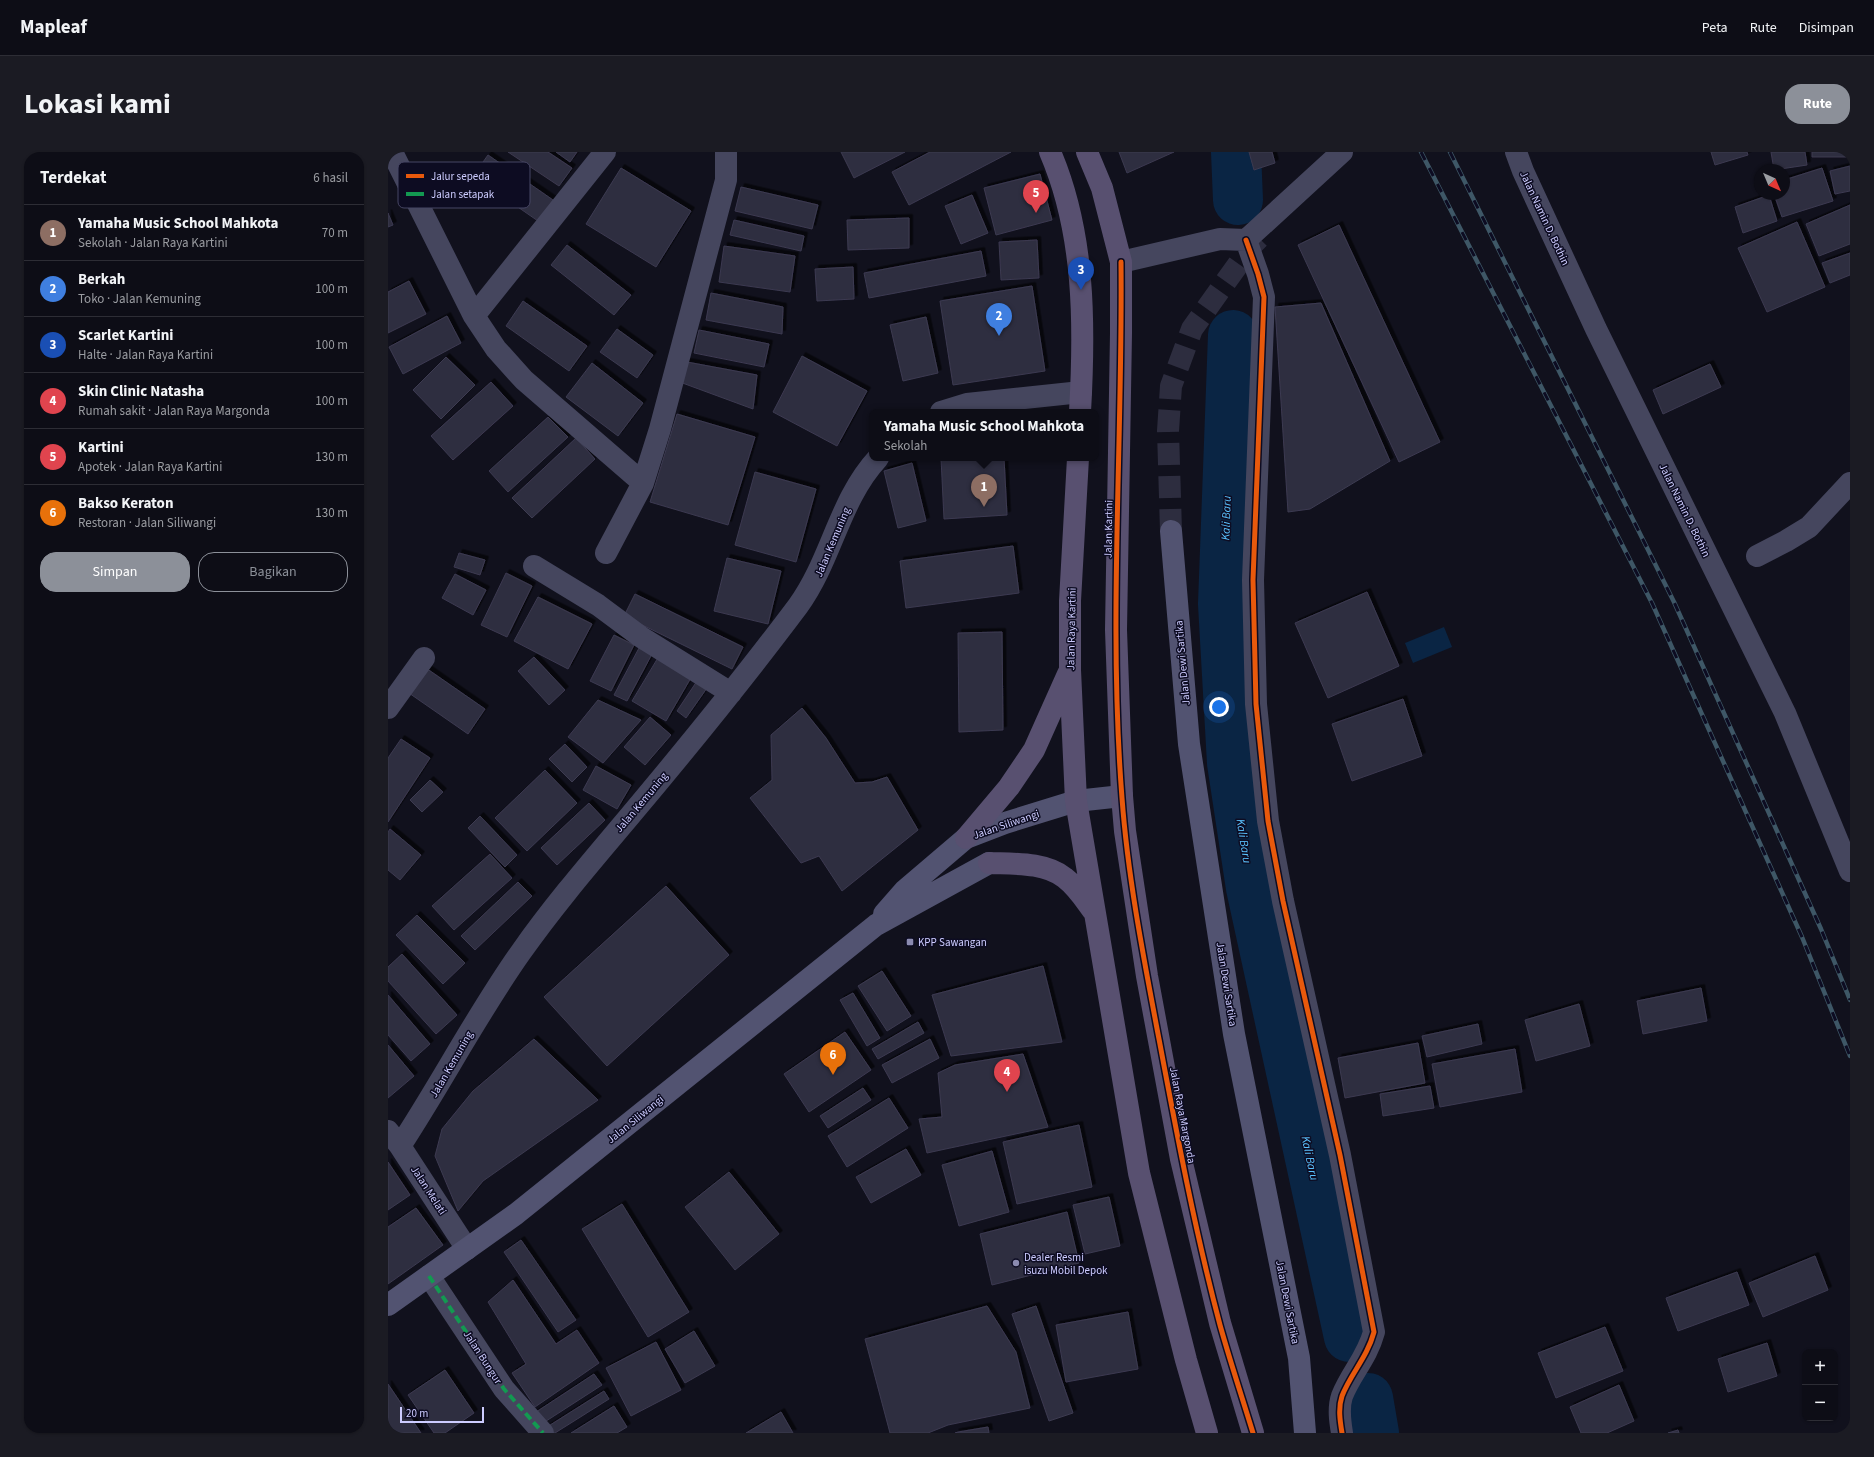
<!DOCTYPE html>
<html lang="id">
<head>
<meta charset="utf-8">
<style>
  :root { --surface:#0d0d16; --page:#1b1b23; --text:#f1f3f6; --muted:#9a9ca1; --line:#2d2d35; --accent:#8c9099 }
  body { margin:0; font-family:"Source Sans 3",sans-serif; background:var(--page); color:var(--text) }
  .controls { position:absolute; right:12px; bottom:12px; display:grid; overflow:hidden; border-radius:8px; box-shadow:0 1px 3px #0004 }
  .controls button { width:36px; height:36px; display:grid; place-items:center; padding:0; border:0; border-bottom:1px solid var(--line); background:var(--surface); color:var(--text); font:20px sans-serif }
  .compass { position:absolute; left:1366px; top:12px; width:36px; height:36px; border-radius:50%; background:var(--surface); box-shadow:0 1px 3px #0004; rotate:136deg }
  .scale { position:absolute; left:12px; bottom:10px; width:84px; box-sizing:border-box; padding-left:4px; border:2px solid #cdccff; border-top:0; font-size:11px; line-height:14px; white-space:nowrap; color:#cdccff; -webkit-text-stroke:3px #0d0c22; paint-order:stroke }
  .you { position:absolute; left:831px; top:555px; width:14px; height:14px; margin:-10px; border:3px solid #fff; border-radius:50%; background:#1a73e8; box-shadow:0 0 0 6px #1a73e833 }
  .badge { display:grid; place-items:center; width:26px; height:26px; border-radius:50%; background:var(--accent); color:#fff; font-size:13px; font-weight:700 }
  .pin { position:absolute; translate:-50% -33px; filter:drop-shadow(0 1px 2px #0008) }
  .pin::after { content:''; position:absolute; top:21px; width:14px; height:12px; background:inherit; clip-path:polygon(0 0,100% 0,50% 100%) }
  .popup { position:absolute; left:481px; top:257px; width:230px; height:52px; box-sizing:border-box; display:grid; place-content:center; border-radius:8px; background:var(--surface); filter:drop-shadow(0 1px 3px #0005); font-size:13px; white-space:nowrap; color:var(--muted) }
  .popup b { font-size:15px; color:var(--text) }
  .popup::after { content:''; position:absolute; left:50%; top:100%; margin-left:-8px; border:8px solid transparent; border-top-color:var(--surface) }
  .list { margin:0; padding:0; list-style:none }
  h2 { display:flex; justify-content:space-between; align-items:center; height:52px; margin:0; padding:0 16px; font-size:17px }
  h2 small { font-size:13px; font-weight:400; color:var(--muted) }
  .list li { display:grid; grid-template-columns:26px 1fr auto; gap:12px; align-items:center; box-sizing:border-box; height:56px; padding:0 16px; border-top:1px solid var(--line) }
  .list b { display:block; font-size:15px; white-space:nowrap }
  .list p { margin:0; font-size:13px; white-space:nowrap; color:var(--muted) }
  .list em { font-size:13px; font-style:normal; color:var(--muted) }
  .actions { display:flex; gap:8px; padding:12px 16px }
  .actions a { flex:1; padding:9px 0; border:1px solid var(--accent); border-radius:16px; text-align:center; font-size:14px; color:var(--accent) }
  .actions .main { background:var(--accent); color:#fff }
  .map { position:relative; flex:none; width:1462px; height:1281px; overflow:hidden; border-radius:16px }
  header { display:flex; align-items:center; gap:24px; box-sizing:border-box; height:56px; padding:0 20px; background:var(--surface); border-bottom:1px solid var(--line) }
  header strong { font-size:19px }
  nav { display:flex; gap:22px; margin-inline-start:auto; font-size:14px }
  .intro { display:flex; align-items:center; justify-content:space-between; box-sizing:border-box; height:96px; padding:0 24px }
  h1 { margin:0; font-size:28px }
  .button { padding:10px 18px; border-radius:16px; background:var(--accent); color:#fff; font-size:14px; font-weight:700 }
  main { display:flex; gap:24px; padding:0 24px }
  aside { flex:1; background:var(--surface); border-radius:16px; box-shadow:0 1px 3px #0004 }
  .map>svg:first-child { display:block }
  .water { fill:#0a2544 }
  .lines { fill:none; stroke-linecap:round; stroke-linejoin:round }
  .river { stroke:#0a2544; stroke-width:50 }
  .building { fill:#2f2e3f; stroke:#3c3a51; filter:url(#shadow) }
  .secondary-tunnel { stroke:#2d2d3f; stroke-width:22; stroke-dasharray:22 11; stroke-linecap:butt }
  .minor { stroke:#45465e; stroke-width:22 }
  .tertiary { stroke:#45465e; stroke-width:22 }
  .secondary { stroke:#525371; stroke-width:22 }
  .primary { stroke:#585070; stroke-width:22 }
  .rail-casing { stroke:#3e5766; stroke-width:4.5 }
  .rail { stroke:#0d0c22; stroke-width:3; stroke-dasharray:9; stroke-linecap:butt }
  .quiet { stroke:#139951; stroke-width:4; stroke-dasharray:8 4; stroke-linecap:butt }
  .cycleway-casing { stroke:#0d0c22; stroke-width:8 }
  .cycleway { stroke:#e8590c; stroke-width:5 }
  .poi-dot { fill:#8b8bb0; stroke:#0d0c22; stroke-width:1.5 }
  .labels { text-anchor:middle; stroke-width:3; stroke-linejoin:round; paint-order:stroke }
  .street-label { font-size:11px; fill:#cdccff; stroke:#0d0c22 }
  .poi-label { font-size:11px; fill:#cdccff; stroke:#0d0c22; text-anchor:start }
  .water-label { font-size:12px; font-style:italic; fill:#5ac2ff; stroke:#0d0c22 }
  .key { fill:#0d0c22; stroke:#474664; stroke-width:1 }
  .key-label { font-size:11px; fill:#cdccff }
</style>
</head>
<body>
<header>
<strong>Mapleaf</strong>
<nav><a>Peta</a><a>Rute</a><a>Disimpan</a></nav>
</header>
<div class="intro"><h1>Lokasi kami</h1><a class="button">Rute</a></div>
<main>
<aside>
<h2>Terdekat<small>6 hasil</small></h2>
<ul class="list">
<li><span class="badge" style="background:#8d6e63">1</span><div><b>Yamaha Music School Mahkota</b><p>Sekolah · Jalan Raya Kartini</p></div><em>70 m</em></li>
<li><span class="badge" style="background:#3f7fe0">2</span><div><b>Berkah</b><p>Toko · Jalan Kemuning</p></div><em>100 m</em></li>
<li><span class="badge" style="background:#1a4fb4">3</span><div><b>Scarlet Kartini</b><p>Halte · Jalan Raya Kartini</p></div><em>100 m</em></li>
<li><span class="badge" style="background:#e0444e">4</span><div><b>Skin Clinic Natasha</b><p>Rumah sakit · Jalan Raya Margonda</p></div><em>100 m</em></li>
<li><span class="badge" style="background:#e0444e">5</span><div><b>Kartini</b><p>Apotek · Jalan Raya Kartini</p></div><em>130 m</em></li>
<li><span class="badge" style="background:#e8710a">6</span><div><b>Bakso Keraton</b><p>Restoran · Jalan Siliwangi</p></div><em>130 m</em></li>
</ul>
<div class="actions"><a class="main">Simpan</a><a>Bagikan</a></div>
</aside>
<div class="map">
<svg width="1462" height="1281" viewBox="0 0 1462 1281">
  <defs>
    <filter id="shadow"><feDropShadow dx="3.5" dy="-3.5" stdDeviation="0" flood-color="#0009"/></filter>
  </defs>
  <rect width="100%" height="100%" fill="#11111d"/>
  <path class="water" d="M 1056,475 L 1064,495 L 1025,511 L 1017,491 Z"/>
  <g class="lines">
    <path class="river" d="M 848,0 L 850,48
      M 845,183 L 835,452 L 844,611 L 863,736 L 961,1185
      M 980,1246 L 986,1281"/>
  </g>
  <path class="building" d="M 120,0 L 160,0 L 184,16 L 171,34 Z
    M 168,0 L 189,0 L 182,10 Z
    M 453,0 L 517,0 L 466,26 Z
    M 542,0 L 623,0 L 521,53 L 504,20 Z
    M 731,0 L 786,0 L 739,21 Z
    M 861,0 L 884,0 L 887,11 L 866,18 Z
    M 1323,0 L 1359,0 L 1360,3 L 1327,13 Z
    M 1383,0 L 1417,0 L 1419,13 L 1386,18 Z
    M 1424,0 L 1462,0 L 1462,5 L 1424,5 Z
    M 100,3 L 165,48 L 150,69 L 85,24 Z
    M 1462,14 L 1462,39 L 1447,42 L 1442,19 Z
    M 233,16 L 303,59 L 268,115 L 198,72 Z
    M 1434,16 L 1445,49 L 1394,65 L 1386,42 L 1396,42 L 1396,28 Z
    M 652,22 L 664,68 L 608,83 L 596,36 Z
    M 353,35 L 430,53 L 424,77 L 347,59 Z
    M 584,43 L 600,81 L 573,92 L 557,54 Z
    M 1381,43 L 1389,69 L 1355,81 L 1347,55 Z
    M 1462,53 L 1462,92 L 1431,104 L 1418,72 Z
    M 0,61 L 5,73 L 0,75 Z
    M 521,66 L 521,96 L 460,98 L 459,68 Z
    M 346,68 L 416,84 L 413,99 L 342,83 Z
    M 1409,70 L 1437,135 L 1379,160 L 1350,96 Z
    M 951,73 L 1052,290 L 1011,310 L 910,93 Z
    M 649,88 L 651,126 L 613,128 L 611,90 Z
    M 179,93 L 243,143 L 226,163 L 163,113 Z
    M 336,94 L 407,104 L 402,140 L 331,130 Z
    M 593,99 L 598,124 L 481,146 L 476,121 Z
    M 1462,101 L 1462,123 L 1442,131 L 1434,111 Z
    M 465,115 L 466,147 L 429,149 L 427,117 Z
    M 21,129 L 38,162 L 0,181 L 0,140 Z
    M 644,134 L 657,219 L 565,233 L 552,149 Z
    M 323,141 L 395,155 L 394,182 L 318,168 Z
    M 135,149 L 199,194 L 181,219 L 118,174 Z
    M 933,151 L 1002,309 L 922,357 L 900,360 L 887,155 Z
    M 59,164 L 73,191 L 15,222 L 1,195 Z
    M 538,165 L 550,221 L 515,229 L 502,173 Z
    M 229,177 L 265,203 L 249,226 L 212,200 Z
    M 311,178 L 381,192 L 376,215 L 306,201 Z
    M 414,204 L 479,239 L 449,294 L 385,260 Z
    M 58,205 L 87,233 L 53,267 L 25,238 Z
    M 299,210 L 369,223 L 365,257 L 289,229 Z
    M 204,211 L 255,251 L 230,284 L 178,245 Z
    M 1322,212 L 1333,235 L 1275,262 L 1265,238 Z
    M 103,230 L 125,254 L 65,308 L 43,284 Z
    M 289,262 L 367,285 L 340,373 L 262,350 Z
    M 160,265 L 180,285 L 120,340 L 101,319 Z
    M 188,286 L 207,307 L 144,366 L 124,346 Z
    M 553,306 L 616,306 L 619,363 L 556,367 Z
    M 524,311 L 538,369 L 510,376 L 496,319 Z
    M 367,320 L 428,337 L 408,410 L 347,393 Z
    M 625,394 L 631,441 L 518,456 L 512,409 Z
    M 71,401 L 97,408 L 92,423 L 66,415 Z
    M 339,406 L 393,419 L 380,472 L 326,459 Z
    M 118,421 L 144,434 L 119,485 L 93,473 Z
    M 67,422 L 98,438 L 85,463 L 54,446 Z
    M 979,440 L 1011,514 L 940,546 L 907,471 Z
    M 247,442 L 355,495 L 344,517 L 236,464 Z
    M 150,445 L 204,472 L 180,517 L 126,489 Z
    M 614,480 L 615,578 L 571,580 L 570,481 Z
    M 226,483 L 246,493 L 223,539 L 202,529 Z
    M 251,496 L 264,502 L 239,549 L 226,543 Z
    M 271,504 L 304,524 L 278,569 L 244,549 Z
    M 146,505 L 177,538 L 161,553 L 130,519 Z
    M 35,514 L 97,557 L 80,582 L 18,539 Z
    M 309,529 L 319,536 L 298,566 L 289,559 Z
    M 1015,547 L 1034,604 L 964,629 L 944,572 Z
    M 210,548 L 253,568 L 215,611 L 180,585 Z
    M 414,556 L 438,586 L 467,631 L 484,630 L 499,625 L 530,678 L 454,739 L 431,704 L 413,711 L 362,646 L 384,628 L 383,583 Z
    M 262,565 L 283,583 L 257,613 L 236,595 Z
    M 13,587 L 42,606 L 0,670 L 0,606 Z
    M 177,592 L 199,615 L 184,630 L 161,607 Z
    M 208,614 L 243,633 L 229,657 L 195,638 Z
    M 157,618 L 189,651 L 139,699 L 107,666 Z
    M 42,628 L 55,640 L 34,660 L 22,648 Z
    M 201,651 L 217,668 L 169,713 L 153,696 Z
    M 92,664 L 129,703 L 117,715 L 80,676 Z
    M 2,677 L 33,703 L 12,728 L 0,718 L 0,680 Z
    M 102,702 L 124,726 L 66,778 L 44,754 Z
    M 130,730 L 144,744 L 87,798 L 73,784 Z
    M 278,734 L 341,803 L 219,914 L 156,845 Z
    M 29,763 L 77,811 L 55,832 L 8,783 Z
    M 14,802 L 69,863 L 48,882 L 0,829 L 0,815 Z
    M 655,814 L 674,890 L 563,904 L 544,843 Z
    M 494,819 L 523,864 L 499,879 L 470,834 Z
    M 1313,836 L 1319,869 L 1255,882 L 1249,849 Z
    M 465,841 L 492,886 L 479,894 L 452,848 Z
    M 0,843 L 42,892 L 23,909 L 0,883 Z
    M 1191,852 L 1202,894 L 1148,909 L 1137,868 Z
    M 530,870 L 536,881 L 490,907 L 484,897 Z
    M 1090,872 L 1094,892 L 1039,905 L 1034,884 Z
    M 457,880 L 483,918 L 421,960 L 396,922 Z
    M 146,887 L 210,948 L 95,1029 L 70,1059 L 47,1004 L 54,977 L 85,939 Z
    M 542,887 L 551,906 L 504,931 L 494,913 Z
    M 1030,891 L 1037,931 L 957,946 L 950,906 Z
    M 0,893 L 26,924 L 0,946 Z
    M 1127,897 L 1134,940 L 1052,955 L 1044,912 Z
    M 635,902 L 660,975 L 539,1001 L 531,967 L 554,965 L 550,921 L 567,913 Z
    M 1042,934 L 1046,956 L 995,964 L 992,942 Z
    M 475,936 L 483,948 L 440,976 L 432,964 Z
    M 501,946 L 520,976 L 459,1015 L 440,984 Z
    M 691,973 L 704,1035 L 629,1052 L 615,990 Z
    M 518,997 L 533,1023 L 483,1051 L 468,1025 Z
    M 604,999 L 621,1060 L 571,1074 L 554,1013 Z
    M 0,1010 L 22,1043 L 0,1058 Z
    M 341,1020 L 391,1082 L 347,1118 L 297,1055 Z
    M 721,1045 L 732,1094 L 697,1102 L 685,1053 Z
    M 234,1052 L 301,1160 L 260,1185 L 194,1077 Z
    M 28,1056 L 55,1093 L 0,1132 L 0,1075 Z
    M 679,1060 L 691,1111 L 604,1133 L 592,1082 Z
    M 133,1088 L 188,1168 L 170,1180 L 116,1100 Z
    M 1427,1104 L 1440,1138 L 1375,1165 L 1361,1131 Z
    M 1349,1120 L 1361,1153 L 1290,1179 L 1278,1146 Z
    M 125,1128 L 168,1192 L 189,1178 L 211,1211 L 147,1255 L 124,1221 L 138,1212 L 100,1150 Z
    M 599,1154 L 628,1200 L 642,1256 L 560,1273 L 540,1281 L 502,1281 L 477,1187 Z
    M 648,1154 L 685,1261 L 661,1269 L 624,1162 Z
    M 740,1160 L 750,1217 L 678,1230 L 668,1173 Z
    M 1217,1175 L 1235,1219 L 1168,1246 L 1150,1201 Z
    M 306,1179 L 327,1214 L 297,1231 L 277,1197 Z
    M 268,1190 L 293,1238 L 243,1264 L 218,1216 Z
    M 1379,1191 L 1389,1224 L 1340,1240 L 1330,1207 Z
    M 57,1218 L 86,1261 L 57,1281 L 46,1281 L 20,1243 Z
    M 206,1222 L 214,1233 L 152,1273 L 145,1262 Z
    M 0,1232 L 33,1281 L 0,1281 Z
    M 1231,1233 L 1246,1269 L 1219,1281 L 1193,1281 L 1182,1255 Z
    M 216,1239 L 221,1247 L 167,1281 L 163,1281 L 159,1275 Z
    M 226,1254 L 239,1275 L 229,1281 L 183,1281 Z
    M 393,1260 L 405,1281 L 358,1281 Z
    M 600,1275 L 601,1281 L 567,1281 L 570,1280 Z
    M 1290,1278 L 1291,1281 L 1280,1281 Z"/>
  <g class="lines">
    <path class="secondary-tunnel" d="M 783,379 L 780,279 L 783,234 L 804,177 L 864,93 L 872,85"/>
    <path class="minor" d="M 4,0 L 86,164 L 108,197 L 136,228 L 255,331
      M 858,88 L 870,122 L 876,145 L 865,428 L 868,552 L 880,669 L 895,749 L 952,1003 L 986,1180 C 979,1206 963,1221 954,1244 C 950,1256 952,1269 954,1281
      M 733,110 L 832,87 L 858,88 L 954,0
      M 86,164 L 217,0
      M 553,260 L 579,252 L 693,240
      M 218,401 L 255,331 L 272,277 L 338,28 L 338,0
      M 1369,404 L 1398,389 L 1421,375 L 1462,331
      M 146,414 L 210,453 L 253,485 L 343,541
      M 0,556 L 36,506
      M 0,979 L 12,994 L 79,1097
      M 12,994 C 54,930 89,862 133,800 C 166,753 204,709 241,665 C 299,596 356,526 410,454 C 444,407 451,348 490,306
      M 41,1124 L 116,1237 L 155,1281"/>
    <path class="tertiary" d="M 1128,0 L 1135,19 L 1208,177 L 1397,561 L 1462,719"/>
    <path class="secondary" d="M 783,379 L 801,592 L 846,882 L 911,1206 L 917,1281
      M 496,762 L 517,738 L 578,686 L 617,671 L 688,649 L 734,644
      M 0,1153 L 128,1062 L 488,773 L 601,711"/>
    <path class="primary" d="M 662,0 C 697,81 697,173 692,260
      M 699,0 L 714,36 L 733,110 L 733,181 L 728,478 L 734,644 L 737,679 L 759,824 L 793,1007 L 832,1171 L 865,1281
      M 690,306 L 682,449 L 682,518 L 688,649 L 751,1021 L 798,1208 L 819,1281
      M 578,686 L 621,635 L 646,598 L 680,522
      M 601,711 C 626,712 657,710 677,726 C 689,735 697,748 706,760"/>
    <g class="rail-casing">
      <path id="rail" d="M 1033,0 L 1264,451 L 1414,785 L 1462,904
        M 1062,0 L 1286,450 L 1433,777 L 1462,848"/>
    </g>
    <use href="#rail" class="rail"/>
    <path class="quiet" d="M 41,1124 L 116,1237 L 155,1281"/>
    <g class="cycleway-casing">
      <path id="cycleway" d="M 858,88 L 870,122 L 876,145 L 865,428 L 868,552 L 880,669 L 895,749 L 952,1003 L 986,1180 C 979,1206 963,1221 954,1244 C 950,1256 952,1269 954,1281
        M 733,110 C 735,289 720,468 734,646 C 740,727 756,808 771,887 C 789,983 807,1079 832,1173 C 842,1209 854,1245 865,1281"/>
    </g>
    <use href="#cycleway" class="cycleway"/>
  </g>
  <g class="poi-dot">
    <rect x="518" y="786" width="8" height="8" rx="2"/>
    <circle cx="628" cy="1111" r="4"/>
  </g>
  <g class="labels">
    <g class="street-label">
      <text transform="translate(1157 66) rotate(65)" y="4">Jalan Namin D. Bothin</text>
      <text transform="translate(1297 358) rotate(64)" y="4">Jalan Namin D. Bothin</text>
      <text transform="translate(720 377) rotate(-89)" y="4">Jalan Kartini</text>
      <text transform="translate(444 390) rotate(-67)" y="4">Jalan Kemuning</text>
      <text transform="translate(683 477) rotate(-89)" y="4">Jalan Raya Kartini</text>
      <text transform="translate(794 511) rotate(-95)" y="4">Jalan Dewi Sartika</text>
      <text transform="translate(253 650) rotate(-50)" y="4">Jalan Kemuning</text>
      <text transform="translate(618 672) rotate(-19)" y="4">Jalan Siliwangi</text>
      <text transform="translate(839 832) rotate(81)" y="4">Jalan Dewi Sartika</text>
      <text transform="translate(63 912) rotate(-60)" y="4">Jalan Kemuning</text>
      <text transform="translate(795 963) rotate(79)" y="4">Jalan Raya Margonda</text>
      <text transform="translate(247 967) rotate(-39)" y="4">Jalan Siliwangi</text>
      <text transform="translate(41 1038) rotate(57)" y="4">Jalan Melati</text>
      <text transform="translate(900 1150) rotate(79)" y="4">Jalan Dewi Sartika</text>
      <text transform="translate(95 1205) rotate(57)" y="4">Jalan Bungur</text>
    </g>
    <g class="poi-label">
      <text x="530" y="794">KPP Sawangan</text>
      <text x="636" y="1109">Dealer Resmi<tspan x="636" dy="13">isuzu Mobil Depok</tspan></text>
    </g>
    <g class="water-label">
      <text transform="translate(838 366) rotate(-88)" y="4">Kali Baru</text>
      <text transform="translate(856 689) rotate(81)" y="4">Kali Baru</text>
      <text transform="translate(922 1006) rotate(78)" y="4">Kali Baru</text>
    </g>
  </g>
  <rect x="10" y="10" width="132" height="46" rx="6" class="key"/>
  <rect x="18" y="22" width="18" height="4" fill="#e8590c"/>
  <rect x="18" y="40" width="18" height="4" fill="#139951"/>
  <g class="key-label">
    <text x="43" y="28">Jalur sepeda</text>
    <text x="43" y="46">Jalan setapak</text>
  </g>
</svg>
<div class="controls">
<button>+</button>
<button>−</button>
</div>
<svg class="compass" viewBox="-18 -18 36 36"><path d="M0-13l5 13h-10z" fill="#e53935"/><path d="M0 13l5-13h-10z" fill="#9a9ca1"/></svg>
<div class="scale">20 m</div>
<div class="you"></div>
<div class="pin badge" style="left:596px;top:355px;background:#8d6e63">1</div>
<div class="popup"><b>Yamaha Music School Mahkota</b>Sekolah</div>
<div class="pin badge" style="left:611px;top:184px;background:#3f7fe0">2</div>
<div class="pin badge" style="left:693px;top:138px;background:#1a4fb4">3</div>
<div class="pin badge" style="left:619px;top:940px;background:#e0444e">4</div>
<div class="pin badge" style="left:648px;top:61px;background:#e0444e">5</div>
<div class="pin badge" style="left:445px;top:923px;background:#e8710a">6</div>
</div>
</main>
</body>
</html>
